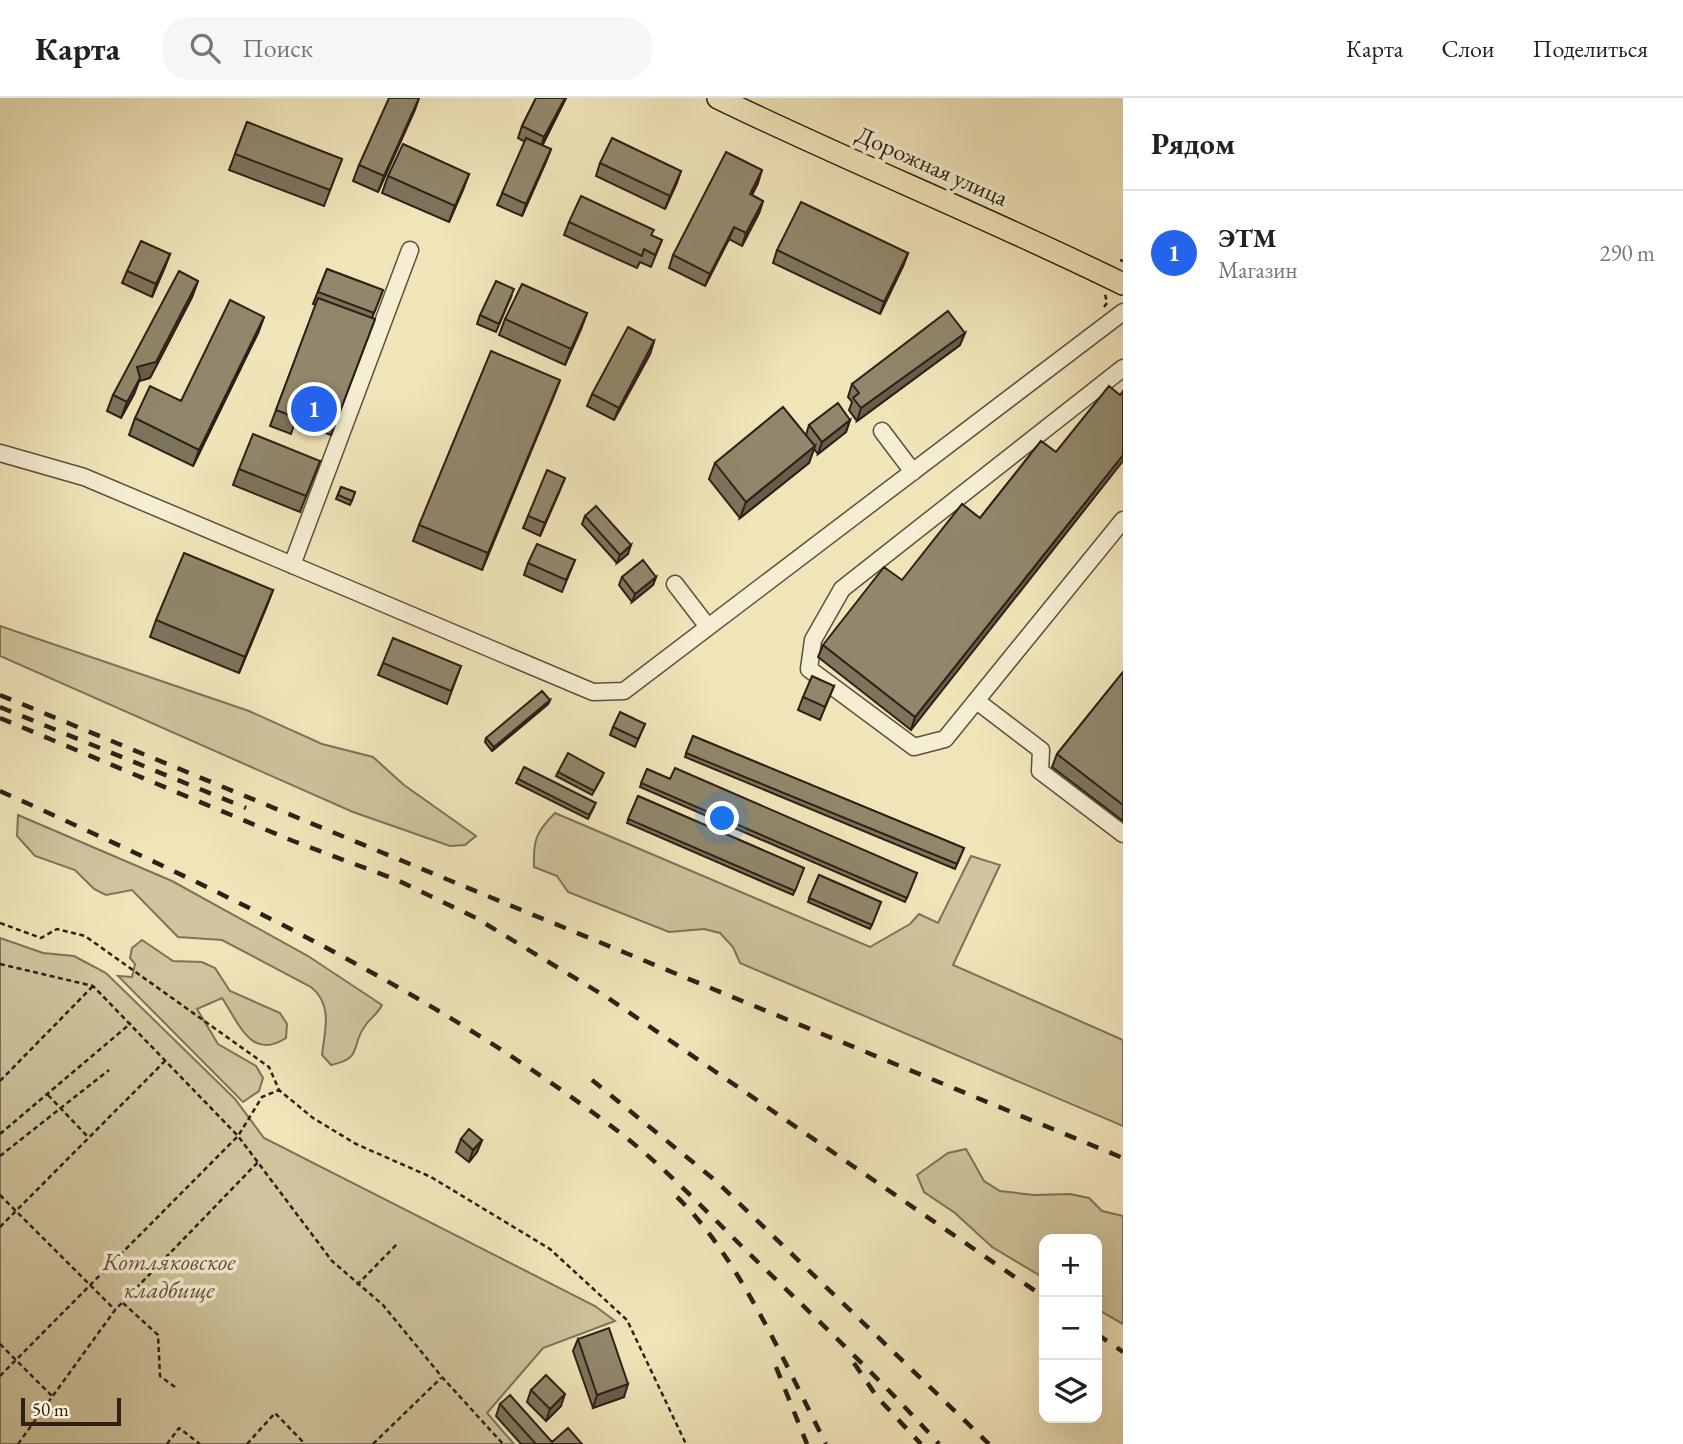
<!DOCTYPE html>
<html lang="ru">
<head>
<meta charset="utf-8">
<style>
  :root { --surface:#fff; --page:#f6f6f6; --text:#222; --muted:#767676; --line:#e0e0e0; --accent:#2563eb }
  body { margin:0; font-family:"EB Garamond",serif; background:var(--page); color:var(--text) }
  .controls { position:absolute; right:21px; bottom:21px; display:grid; overflow:hidden; border-radius:14px; box-shadow:0 7px 28px #0002 }
  .controls button { width:63px; height:63px; display:grid; place-items:center; padding:0; border:0; border-bottom:2px solid var(--line); background:var(--surface); color:var(--text); font:35px sans-serif }
  .scale { position:absolute; left:21px; bottom:18px; width:100px; box-sizing:border-box; padding-left:7px; border:4px solid #2b2117; border-top:0; font-size:19px; line-height:24px; white-space:nowrap; color:#2b2117; -webkit-text-stroke:5px #f5eed2; paint-order:stroke }
  .you { position:absolute; left:723px; top:721px; width:24px; height:24px; margin:-18px; border:5px solid #fff; border-radius:50%; background:#1a73e8; box-shadow:0 0 0 10px #1a73e833 }
  .badge { display:grid; place-items:center; width:46px; height:46px; border-radius:50%; background:var(--accent); color:#fff; font-size:23px; font-weight:700 }
  .pin { position:absolute; translate:-50% -50%; border:4px solid #fff; box-shadow:0 2px 7px #0006 }
  .list { margin:0; padding:0; list-style:none }
  h2 { display:flex; justify-content:space-between; align-items:center; height:91px; margin:0; padding:0 28px; font-size:30px }
  h2 small { font-size:23px; font-weight:400; color:var(--muted) }
  .list li { display:grid; grid-template-columns:46px 1fr auto; gap:21px; align-items:center; box-sizing:border-box; height:126px; padding:0 28px; border-top:2px solid var(--line) }
  .list b { display:block; font-size:26px; white-space:nowrap }
  .list p { margin:0; font-size:23px; white-space:nowrap; color:var(--muted) }
  .list em { font-size:23px; font-style:normal; color:var(--muted) }
  .icon { flex:none; width:38px; height:38px; fill:none; stroke:currentColor; stroke-width:2; stroke-linecap:round; stroke-linejoin:round }
  .map { position:relative; flex:none; width:1123px; height:1346px; overflow:hidden }
  header { display:flex; align-items:center; gap:42px; box-sizing:border-box; height:98px; padding:0 35px; background:var(--surface); border-bottom:2px solid var(--line) }
  header strong { font-size:33px }
  nav { display:flex; gap:38px; margin-inline-start:auto; font-size:24px }
  .search { width:490px; height:63px; background:var(--page); display:flex; align-items:center; gap:18px; box-sizing:border-box; padding:0 24px; border-radius:28px; color:var(--muted); font-size:26px }
  main { display:flex }
  aside { flex:1; background:var(--surface) }
  .map>svg:first-child { display:block }
  .green { fill:#cfc49d; stroke:#7d725a; stroke-width:2 }
  .lines { fill:none; stroke-linecap:round; stroke-linejoin:round }
  .minor-casing { stroke:#5c5240; stroke-width:19 }
  .major-casing { stroke:#2b2117; stroke-width:24 }
  .path { stroke:#2b2117; stroke-width:2.5; stroke-dasharray:5 3.5; stroke-linecap:butt }
  .minor { stroke:#f5eed2; stroke-width:16 }
  .major { stroke:#f0e5b9; stroke-width:21 }
  .rail { stroke:#2b2117; stroke-width:4.5; stroke-dasharray:12 12; stroke-linecap:butt }
  .wall { fill:#7d745c; stroke:#2b2117; stroke-width:2 }
  .shaded-wall { fill:#665e4b; stroke:#2b2117; stroke-width:2 }
  .building { fill:#91876b; stroke:#2b2117; stroke-width:2 }
  .labels { text-anchor:middle; stroke-width:7; stroke-linejoin:round; paint-order:stroke }
  .street-label { font-size:24px; fill:#2b2117; stroke:#f5eed2 }
  .park-label { font-size:24px; font-style:italic; fill:#5c523f; stroke:#f5eed2 }
</style>
</head>
<body>
<header>
<strong>Карта</strong>
<div class="search"><svg class="icon" aria-label="search" viewBox="0 0 24 24"><circle cx="10" cy="10" r="6"/><path d="M15 15l6 6"/></svg>Поиск</div>
<nav><a>Карта</a><a>Слои</a><a>Поделиться</a></nav>
</header>
<main>
<div class="map">
<svg width="1123" height="1346" viewBox="0 0 1123 1346">
  <rect width="100%" height="100%" fill="#f0e5b9"/>
  <filter id="stains"><feTurbulence type="fractalNoise" baseFrequency=".00286" numOctaves="4"/><feColorMatrix values="0 0 0 0 .2 0 0 0 0 .09 0 0 0 0 .02 0 0 0 .5 -.17"/></filter>
  <radialGradient id="worn" r=".72"><stop offset=".6" stop-color="#630" stop-opacity="0"/><stop offset="1" stop-color="#630" stop-opacity=".3"/></radialGradient>
  <path class="green" d="M 0,528 L 249,613 L 322,646 L 373,659 L 404,687 L 476,738 L 465,747 L 450,748 L 353,714 L 0,558 Z
    M 555,715 L 870,849 L 910,826 L 919,816 L 938,825 L 971,758 L 1000,767 L 953,867 L 1123,942 L 1123,1028 L 740,865 L 733,849 L 720,835 L 704,831 L 669,834 L 568,794 L 557,778 L 534,769 C 533,742 536,734 555,715 Z
    M 18,717 L 172,783 L 308,858 L 382,907 C 377,917 370,920 365,928 C 350,948 364,960 331,967 L 322,957 C 325,931 333,907 311,889 L 222,842 L 178,839 L 132,792 L 106,797 L 94,791 L 75,772 L 35,758 L 17,738 Z
    M 0,840 L 43,855 L 74,858 L 106,875 L 235,1001 L 264,1040 L 595,1208 L 615,1223 L 543,1250 L 487,1315 L 514,1346 L 0,1346 Z
    M 142,842 L 173,863 L 202,864 L 215,870 L 230,893 L 280,915 L 287,926 L 286,940 C 251,963 239,925 222,900 L 197,911 L 218,946 L 256,968 L 263,980 L 259,993 L 243,1004 L 118,878 L 132,879 L 135,866 L 130,860 L 132,850 Z
    M 966,1051 L 984,1083 L 1000,1093 L 1034,1097 L 1070,1096 L 1089,1100 L 1102,1113 L 1123,1118 L 1123,1226 L 1097,1211 L 1097,1141 L 1044,1141 L 1044,1180 L 992,1149 L 955,1115 L 924,1094 L 917,1077 L 948,1055 Z"/>
  <g class="lines">
    <g class="minor-casing">
      <path id="minor" d="M 1123,270 L 842,491 L 813,542 L 809,571 L 914,649 L 945,641 L 1123,422
        M 882,333 L 913,374
        M 0,355 L 84,379 L 593,594 L 624,593 L 1123,214
        M 292,467 L 410,152
        M 675,486 L 708,529
        M 978,604 L 1041,652 L 1040,673 L 1123,736"/>
    </g>
    <g class="major-casing">
      <path id="major" d="M 718,0 C 852,65 989,120 1123,186"/>
    </g>
    <path class="path" d="M 1120,162 L 1123,163
      M 1104,209 L 1107,205 L 1105,196
      M 0,825 L 41,840 L 57,831 L 85,838 L 269,969 L 279,992 L 313,1020 L 356,1046 L 431,1079 L 550,1151 L 627,1222 L 686,1346
      M 0,866 L 93,888 L 238,1038 L 332,1163 L 383,1207 L 442,1279 L 503,1346
      M 0,983 L 93,888
      M 48,997 L 89,1040
      M 0,1036 L 131,925
      M 0,1058 L 109,972
      M 0,1097 L 115,1212
      M 0,1129 L 166,962
      M 357,1187 L 398,1145
      M 123,1205 L 158,1237 L 160,1278 L 175,1289
      M 0,1246 L 52,1298
      M 0,1278 L 238,1038 L 262,999 L 279,992
      M 18,1346 L 115,1212 L 259,1063
      M 167,1346 L 179,1330 L 200,1346
      M 247,1346 L 275,1315 L 305,1346
      M 373,1346 L 441,1280"/>
    <use href="#minor" class="minor"/>
    <use href="#major" class="major"/>
    <path class="rail" d="M 0,597 L 1123,1060
      M 0,609 L 246,710
      M 0,620 L 293,743 L 397,782 L 476,820 L 608,900 L 1044,1199
      M 0,693 C 215,790 431,891 619,1034 C 671,1074 716,1124 763,1169 C 823,1227 883,1284 939,1346
      M 592,982 L 716,1083 L 989,1346
      M 677,1099 C 738,1157 787,1270 826,1346
      M 1097,1236 L 1123,1254
      M 854,1265 L 877,1299 L 921,1346
      M 776,1269 L 807,1346"/>
  </g>
  <path class="wall" d="M 419,0 L 378,94 L 353,83 L 359,67 Z
    M 536,0 L 566,0 L 542,48 L 551,51 L 522,118 L 497,107 L 525,44 L 518,40 L 522,28 Z
    M 247,24 L 342,61 L 324,108 L 229,72 Z
    M 600,65 L 681,73 L 665,111 L 596,78 Z
    M 469,76 L 449,124 L 382,95 L 388,78 Z
    M 758,85 L 752,97 L 763,103 L 759,115 L 742,148 L 729,141 L 705,188 L 669,170 L 673,157 Z
    M 569,124 L 652,138 L 662,142 L 651,169 L 640,164 L 637,170 L 564,137 Z
    M 777,152 L 908,155 L 903,168 L 880,216 L 773,165 Z
    M 170,156 L 152,199 L 122,185 L 127,173 Z
    M 327,171 L 383,192 L 372,220 L 375,221 L 331,337 L 295,324 L 291,336 L 270,328 L 316,207 L 313,206 Z
    M 198,183 L 192,199 L 150,280 L 139,283 L 134,296 L 121,320 L 107,313 L 113,297 Z
    M 511,199 L 496,234 L 477,226 L 480,217 Z
    M 587,215 L 581,231 L 565,267 L 499,237 L 505,221 Z
    M 264,219 L 258,235 L 193,368 L 129,337 L 135,320 L 181,303 Z
    M 654,243 L 650,256 L 614,322 L 587,308 L 592,296 Z
    M 960,247 L 857,323 L 849,312 L 852,304 L 848,299 L 852,286 Z
    M 560,282 L 482,472 L 413,443 L 419,427 Z
    M 850,322 L 846,334 L 818,356 L 814,351 L 809,365 L 740,420 L 709,381 L 715,365 L 806,337 L 809,327 Z
    M 1041,343 L 911,632 L 818,559 L 823,547 L 980,420 Z
    M 320,363 L 300,414 L 233,387 L 239,371 Z
    M 341,389 L 355,394 L 350,407 L 336,401 Z
    M 560,392 L 540,438 L 523,430 L 528,418 Z
    M 585,418 L 628,456 L 617,465 L 582,426 Z
    M 575,462 L 562,494 L 524,477 L 528,465 Z
    M 622,479 L 656,479 L 653,487 L 632,504 L 619,487 Z
    M 273,492 L 239,575 L 150,539 L 156,522 Z
    M 383,565 L 461,568 L 447,606 L 378,577 Z
    M 1123,574 L 1123,723 L 1052,669 L 1057,656 Z
    M 834,588 L 820,622 L 798,612 L 803,599 Z
    M 550,602 L 548,606 L 492,653 L 485,644 L 486,640 Z
    M 645,626 L 635,649 L 610,637 L 613,629 Z
    M 693,638 L 964,750 L 955,771 L 685,659 Z
    M 647,671 L 670,681 L 917,775 L 905,804 L 640,689 Z
    M 558,674 L 602,679 L 592,697 L 556,678 Z
    M 518,681 L 594,709 L 588,721 L 516,685 Z
    M 638,698 L 804,770 L 793,797 L 627,725 Z
    M 819,777 L 881,804 L 870,831 L 808,804 Z
    M 461,1041 L 482,1042 L 477,1054 L 469,1064 L 456,1054 Z
    M 578,1241 L 624,1299 L 593,1310 L 573,1253 Z
    M 531,1292 L 561,1308 L 546,1323 L 527,1304 Z
    M 500,1306 L 552,1344 L 582,1346 L 521,1346 L 496,1318 Z"/>
  <path class="shaded-wall" d="M 419,0 L 415,12 L 378,94 L 384,78 Z
    M 565,0 L 566,0 L 540,52 L 544,39 Z
    M 551,51 L 546,64 L 522,118 L 526,106 Z
    M 762,72 L 758,85 L 746,108 L 750,96 Z
    M 681,73 L 677,85 L 665,111 L 670,98 Z
    M 469,76 L 463,92 L 449,124 L 455,108 Z
    M 763,103 L 759,115 L 742,148 L 746,135 Z
    M 734,129 L 729,141 L 705,188 L 710,176 Z
    M 908,155 L 903,168 L 880,216 L 884,204 Z
    M 170,156 L 165,169 L 152,199 L 156,186 Z
    M 198,183 L 192,199 L 150,280 L 139,283 L 134,296 L 121,320 L 127,304 L 137,269 Z
    M 587,215 L 581,231 L 565,267 L 571,251 Z
    M 264,219 L 258,235 L 193,368 L 199,352 Z
    M 965,235 L 960,247 L 857,323 L 861,310 Z
    M 654,243 L 650,256 L 614,322 L 619,310 Z
    M 560,282 L 554,298 L 482,472 L 488,455 Z
    M 850,322 L 846,334 L 818,356 L 822,344 Z
    M 815,348 L 809,365 L 740,420 L 746,404 Z
    M 1123,357 L 1123,363 L 911,632 L 915,619 Z
    M 565,380 L 560,392 L 540,438 L 545,425 Z
    M 631,447 L 628,456 L 617,465 L 620,457 Z
    M 656,479 L 653,487 L 632,504 L 635,496 Z
    M 273,492 L 267,508 L 239,575 L 245,559 Z
    M 550,602 L 548,606 L 492,653 L 494,649 Z
    M 482,1042 L 477,1054 L 469,1064 L 473,1052 Z
    M 628,1286 L 624,1299 L 593,1310 L 597,1297 Z
    M 565,1296 L 561,1308 L 546,1323 L 550,1311 Z"/>
  <path class="building" d="M 389,0 L 419,0 L 384,78 L 359,67 Z
    M 536,0 L 565,0 L 544,39 L 522,28 Z
    M 247,24 L 342,61 L 330,92 L 235,56 Z
    M 526,40 L 551,51 L 526,106 L 502,95 Z
    M 612,40 L 681,73 L 670,98 L 600,65 Z
    M 403,46 L 469,76 L 455,108 L 388,78 Z
    M 726,54 L 762,72 L 750,96 L 763,103 L 746,135 L 734,129 L 710,176 L 673,157 Z
    M 581,98 L 654,132 L 651,137 L 662,142 L 655,157 L 644,151 L 642,158 L 569,124 Z
    M 801,104 L 908,155 L 884,204 L 777,152 Z
    M 141,143 L 170,156 L 156,186 L 127,173 Z
    M 327,171 L 383,192 L 374,215 L 318,194 Z
    M 179,173 L 198,183 L 156,264 L 137,269 L 140,280 L 127,304 L 113,297 Z
    M 496,183 L 514,191 L 499,226 L 480,217 Z
    M 522,186 L 587,215 L 571,251 L 505,221 Z
    M 318,200 L 375,221 L 337,321 L 301,308 L 297,320 L 276,312 Z
    M 230,202 L 264,219 L 199,352 L 135,320 L 150,288 L 181,303 Z
    M 948,213 L 965,235 L 861,310 L 853,300 L 859,295 L 852,286 Z
    M 628,229 L 654,243 L 619,310 L 592,296 Z
    M 491,253 L 560,282 L 488,455 L 419,427 Z
    M 1109,288 L 1120,297 L 1123,293 L 1123,357 L 915,619 L 823,547 L 884,469 L 902,482 L 962,406 L 980,420 L 1041,343 L 1056,354 Z
    M 838,305 L 850,322 L 822,344 L 809,327 Z
    M 783,309 L 815,348 L 746,404 L 715,365 Z
    M 253,336 L 320,363 L 306,398 L 239,371 Z
    M 547,372 L 565,380 L 545,425 L 528,418 Z
    M 341,389 L 355,394 L 352,403 L 338,397 Z
    M 596,408 L 631,447 L 620,457 L 585,418 Z
    M 537,446 L 575,462 L 566,482 L 528,465 Z
    M 184,455 L 273,492 L 245,559 L 156,522 Z
    M 643,462 L 656,479 L 635,496 L 622,479 Z
    M 393,540 L 461,568 L 451,593 L 383,565 Z
    M 1123,574 L 1123,707 L 1057,656 Z
    M 812,578 L 834,588 L 825,609 L 803,599 Z
    M 542,593 L 550,602 L 494,649 L 486,640 Z
    M 620,614 L 645,626 L 638,641 L 613,629 Z
    M 693,638 L 964,750 L 957,766 L 686,655 Z
    M 568,655 L 604,675 L 594,693 L 558,674 Z
    M 524,669 L 596,705 L 589,717 L 518,681 Z
    M 675,670 L 917,775 L 907,800 L 641,685 L 647,671 L 670,681 Z
    M 638,698 L 804,770 L 795,793 L 628,721 Z
    M 819,777 L 881,804 L 872,827 L 809,800 Z
    M 469,1031 L 482,1042 L 473,1052 L 461,1041 Z
    M 609,1230 L 628,1286 L 597,1297 L 578,1241 Z
    M 546,1277 L 565,1296 L 550,1311 L 531,1292 Z
    M 510,1297 L 552,1344 L 568,1330 L 582,1346 L 536,1346 L 500,1306 Z"/>
  <g class="labels">
    <g class="street-label">
      <text transform="translate(932 68) rotate(24)" y="8">Дорожная улица</text>
    </g>
    <g class="park-label">
      <text x="169" y="1172">Котляковское<tspan x="169" dy="28">кладбище</tspan></text>
    </g>
  </g>
  <rect width="100%" height="100%" filter="url(#stains)"/>
  <rect width="100%" height="100%" fill="url(#worn)"/>
</svg>
<div class="controls">
<button>+</button>
<button>−</button>
<button><svg class="icon" aria-label="layers" viewBox="0 0 24 24"><path d="M12 4l9 5-9 5-9-5zM3 14l9 5 9-5"/></svg></button>
</div>
<div class="scale">50 m</div>
<div class="you"></div>
<div class="pin badge" style="left:314px;top:311px">1</div>
</div>
<aside>
<h2>Рядом<small></small></h2>
<ul class="list">
<li><span class="badge">1</span><div><b>ЭТМ</b><p>Магазин</p></div><em>290 m</em></li>
</ul>
</aside>
</main>
</body>
</html>
